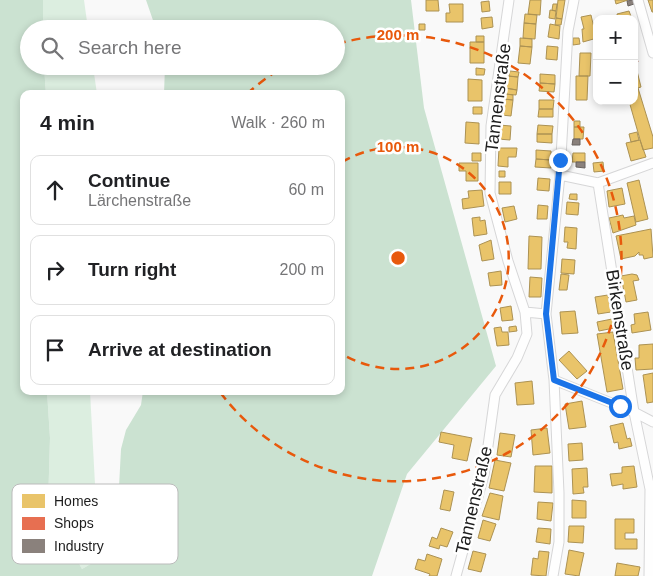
<!DOCTYPE html>
<html lang="en">
<head>
<meta charset="utf-8">
<style>
  :root { --surface:#fff; --page:#f6f6f6; --text:#202124; --muted:#757577; --line:#e0e0e0 }
  body { margin:0; font-family:Arial,sans-serif; background:var(--page); color:var(--text) }
  .controls { position:absolute; right:15px; top:15px; display:grid; overflow:hidden; border-radius:10px; box-shadow:0 2px 8px #0003 }
  .controls button { width:45px; height:45px; display:grid; place-items:center; padding:0; border:0; border-bottom:1px solid var(--line); background:var(--surface); color:var(--text); font:25px sans-serif }
  .stop { position:absolute; width:15px; height:15px; margin:-11px; border:4px solid #1a73e8; border-radius:50%; background:#fff }
  .stop.end { background:#1a73e8; border-color:#fff; box-shadow:0 1px 5px #0008 }
  .list { margin:0; padding:0; list-style:none }
  h2 { display:flex; justify-content:space-between; align-items:center; height:65px; margin:0; padding:0 20px; font-size:21px }
  h2 small { font-size:16px; font-weight:400; color:var(--muted) }
  .list li { display:grid; grid-template-columns:32px 1fr auto; gap:15px; align-items:center; box-sizing:border-box; height:70px; margin:0 10px 10px; padding:0 10px; border:1px solid var(--line); border-radius:10px }
  .list b { display:block; font-size:19px; white-space:nowrap }
  .list p { margin:0; font-size:16px; white-space:nowrap; color:var(--muted) }
  .list em { font-size:16px; font-style:normal; color:var(--muted) }
  .icon { flex:none; width:28px; height:28px; fill:none; stroke:currentColor; stroke-width:2; stroke-linecap:round; stroke-linejoin:round }
  .map { position:relative; flex:none; width:653px; height:576px; overflow:hidden }
  .search { position:absolute; background:var(--surface); box-shadow:0 2px 8px #0003; left:20px; top:20px; width:325px; height:55px; display:flex; align-items:center; gap:12px; box-sizing:border-box; padding:0 18px; border-radius:28px; color:var(--muted); font-size:19px }
  .panel { position:absolute; background:var(--surface); box-shadow:0 2px 8px #0003; left:20px; top:90px; width:325px; height:305px; border-radius:10px }
  .map>svg:first-child { display:block }
  .green { fill:#dceee0 }
  .forest { fill:#cbe2d1 }
  .homes { fill:#e9c46a; stroke:#ac9253 }
  .shops { fill:#e76f51; stroke:#aa5641 }
  .industry { fill:#8a817c; stroke:#696360 }
  .lines { fill:none; stroke-linecap:round; stroke-linejoin:round }
  .street-casing { stroke:#d6d6d7; stroke-width:11 }
  .street { stroke:#fefefe; stroke-width:9 }
  .route { stroke:#1a73e8; stroke-width:6 }
  .ring { fill:none; stroke:#e8590c; stroke-width:2.5; stroke-dasharray:9 6 }
  .labels { text-anchor:middle; stroke-width:5; stroke-linejoin:round; paint-order:stroke }
  .street-label { font-size:18px; fill:#1d1d1d; stroke:#fff }
  .key { fill:#fff; stroke:#bbb; stroke-width:1 }
  .key-label { font-size:14px; fill:#1d1d1d }
  .centre { fill:#e8590c; stroke:#fff; stroke-width:2.5 }
  .ring-label { font-size:15px; text-anchor:middle; font-weight:bold; fill:#e8590c; stroke:#fff; stroke-width:5; stroke-linejoin:round; paint-order:stroke }
</style>
</head>
<body>
<div class="map">
<svg width="653" height="576" viewBox="0 0 653 576">
  <rect width="100%" height="100%" fill="#f9f9f9"/>
  <path class="green" d="M 43,0 L 84,0 L 88,29 L 43,29 Z
    M 44,66 L 93,66 L 97,94 L 46,94 Z
    M 47,391 L 90,391 L 96,503 L 111,532 L 121,546 L 82,569 L 48,508 L 50,438 Z"/>
  <path class="forest" d="M 0,0 L 43,0 L 43,29 L 29,29 L 29,66 L 44,66 L 46,94 L 24,94 L 24,391 L 47,391 L 50,438 L 48,507 L 82,569 L 121,546 L 128,547 L 118,506 L 121,449 L 126,430 L 141,405 L 143,391 L 341,391 L 341,94 L 164,94 L 165,66 L 336,66 L 336,29 L 156,29 L 146,0 L 411,0 L 424,108 L 496,366 L 407,474 L 372,576 L 0,576 Z"/>
  <path class="homes" d="M 426,0 L 438,0 L 439,11 L 426,11 Z
    M 530,0 L 541,0 L 540,15 L 528,14 Z
    M 558,0 L 565,0 L 562,19 L 556,18 Z
    M 615,0 L 628,0 L 616,4 Z
    M 648,0 L 653,0 L 653,12 L 652,12 Z
    M 489,1 L 490,11 L 482,12 L 481,2 Z
    M 449,4 L 463,4 L 463,22 L 446,22 L 446,13 L 450,13 Z
    M 553,4 L 557,4 L 556,11 L 552,10 Z
    M 550,10 L 556,11 L 555,19 L 549,18 Z
    M 629,11 L 632,19 L 618,19 L 617,14 Z
    M 525,14 L 537,15 L 536,24 L 524,23 Z
    M 591,15 L 594,28 L 597,28 L 597,38 L 583,42 L 582,29 L 584,29 L 581,17 Z
    M 492,17 L 493,27 L 482,29 L 481,18 Z
    M 556,18 L 562,19 L 561,25 L 555,25 Z
    M 524,23 L 536,24 L 535,39 L 523,38 Z
    M 419,24 L 425,24 L 425,30 L 419,30 Z
    M 550,24 L 560,26 L 559,39 L 548,37 Z
    M 476,36 L 484,36 L 484,42 L 476,42 Z
    M 520,38 L 532,39 L 532,47 L 520,46 Z
    M 573,38 L 579,38 L 580,44 L 573,45 Z
    M 470,42 L 484,42 L 484,63 L 470,63 Z
    M 520,46 L 532,47 L 530,64 L 518,63 Z
    M 547,46 L 558,47 L 557,60 L 546,59 Z
    M 580,53 L 591,53 L 590,76 L 579,76 Z
    M 635,63 L 641,87 L 638,88 L 653,137 L 653,148 L 643,150 L 629,101 L 634,101 Z
    M 476,68 L 485,69 L 484,75 L 476,75 Z
    M 510,71 L 519,72 L 518,77 L 509,76 Z
    M 540,74 L 555,75 L 555,84 L 540,83 Z
    M 505,76 L 518,77 L 517,90 L 504,88 Z
    M 576,76 L 588,76 L 587,100 L 576,100 Z
    M 468,79 L 482,80 L 482,101 L 468,101 Z
    M 540,83 L 555,84 L 554,92 L 539,91 Z
    M 506,88 L 517,90 L 516,95 L 505,94 Z
    M 506,94 L 513,95 L 513,100 L 505,99 Z
    M 502,99 L 513,100 L 511,116 L 501,115 Z
    M 539,100 L 554,100 L 553,109 L 539,109 Z
    M 473,107 L 482,107 L 482,114 L 473,114 Z
    M 539,109 L 553,109 L 553,117 L 538,117 Z
    M 574,121 L 580,121 L 580,127 L 574,127 Z
    M 466,122 L 479,123 L 479,144 L 465,143 Z
    M 499,125 L 511,126 L 510,140 L 498,139 Z
    M 538,125 L 553,126 L 552,134 L 537,134 Z
    M 574,127 L 584,127 L 583,139 L 574,139 Z
    M 637,132 L 639,140 L 631,142 L 629,134 Z
    M 537,134 L 552,134 L 552,143 L 537,142 Z
    M 640,140 L 646,157 L 631,161 L 626,143 Z
    M 499,148 L 517,148 L 516,157 L 508,157 L 508,167 L 498,166 Z
    M 536,150 L 551,151 L 551,160 L 536,159 Z
    M 472,153 L 481,153 L 481,161 L 472,161 Z
    M 573,153 L 585,153 L 585,162 L 572,162 Z
    M 536,159 L 551,160 L 551,168 L 535,167 Z
    M 603,162 L 604,171 L 594,172 L 593,163 Z
    M 459,163 L 478,163 L 478,181 L 466,181 L 466,171 L 459,171 Z
    M 499,171 L 505,171 L 505,177 L 499,177 Z
    M 538,178 L 550,179 L 549,191 L 537,190 Z
    M 639,180 L 648,219 L 636,222 L 627,183 Z
    M 499,182 L 511,182 L 511,194 L 499,194 Z
    M 622,188 L 625,204 L 609,207 L 607,191 Z
    M 482,190 L 484,206 L 463,209 L 462,199 L 469,198 L 468,191 Z
    M 570,194 L 577,194 L 577,200 L 569,199 Z
    M 567,202 L 579,203 L 578,215 L 566,214 Z
    M 538,205 L 548,206 L 547,219 L 537,219 Z
    M 514,206 L 517,219 L 505,222 L 502,208 Z
    M 623,215 L 624,218 L 634,216 L 636,225 L 613,233 L 609,218 Z
    M 480,217 L 480,221 L 485,220 L 487,234 L 474,236 L 472,218 Z
    M 565,227 L 577,228 L 576,249 L 567,248 L 568,242 L 564,242 Z
    M 651,229 L 653,257 L 644,259 L 643,255 L 639,255 L 639,252 L 635,256 L 621,259 L 616,236 Z
    M 529,236 L 542,237 L 541,269 L 528,269 Z
    M 491,240 L 494,259 L 482,261 L 479,245 Z
    M 562,259 L 575,260 L 574,274 L 561,273 Z
    M 501,271 L 502,285 L 490,286 L 488,273 Z
    M 561,274 L 569,275 L 567,290 L 559,290 Z
    M 632,274 L 637,275 L 639,280 L 633,281 L 637,300 L 626,302 L 621,276 Z
    M 530,277 L 542,278 L 541,297 L 529,297 Z
    M 608,295 L 611,312 L 598,314 L 595,297 Z
    M 511,306 L 513,320 L 502,321 L 500,308 Z
    M 575,311 L 578,333 L 562,334 L 560,312 Z
    M 648,312 L 651,330 L 632,333 L 631,325 L 635,324 L 634,314 Z
    M 612,319 L 614,328 L 599,331 L 597,322 Z
    M 516,326 L 517,331 L 509,332 L 509,327 Z
    M 501,327 L 502,332 L 508,332 L 509,345 L 497,346 L 494,328 Z
    M 613,332 L 623,389 L 607,392 L 597,334 Z
    M 653,344 L 653,369 L 636,370 L 635,358 L 639,358 L 639,345 Z
    M 569,351 L 587,371 L 577,379 L 559,360 Z
    M 653,373 L 653,402 L 647,403 L 643,375 Z
    M 532,381 L 534,404 L 517,405 L 515,383 Z
    M 582,401 L 586,427 L 569,429 L 565,404 Z
    M 623,423 L 627,439 L 630,438 L 632,446 L 619,449 L 618,442 L 614,443 L 610,426 Z
    M 547,428 L 550,453 L 533,455 L 531,430 Z
    M 441,432 L 472,438 L 467,461 L 452,458 L 454,445 L 439,442 Z
    M 500,433 L 515,435 L 511,457 L 497,455 Z
    M 582,443 L 583,460 L 569,461 L 568,444 Z
    M 495,460 L 511,463 L 504,491 L 489,488 Z
    M 535,466 L 552,466 L 552,493 L 534,492 Z
    M 634,466 L 637,487 L 623,489 L 623,484 L 612,486 L 610,474 L 622,473 L 622,467 Z
    M 587,468 L 588,487 L 583,487 L 584,493 L 573,494 L 572,469 Z
    M 444,490 L 454,492 L 450,511 L 440,509 Z
    M 490,493 L 503,496 L 499,520 L 482,516 Z
    M 572,500 L 586,501 L 586,518 L 572,518 Z
    M 538,502 L 553,503 L 551,521 L 537,519 Z
    M 615,519 L 634,519 L 634,533 L 625,533 L 625,539 L 637,539 L 637,549 L 615,549 Z
    M 483,520 L 496,524 L 490,541 L 478,538 Z
    M 569,526 L 584,526 L 583,543 L 568,542 Z
    M 441,528 L 453,532 L 447,547 L 440,545 L 439,549 L 429,546 L 432,537 L 437,539 Z
    M 538,528 L 551,529 L 550,544 L 536,542 Z
    M 569,550 L 584,553 L 579,576 L 565,574 Z
    M 473,551 L 486,554 L 481,572 L 468,569 Z
    M 539,551 L 549,552 L 546,576 L 531,575 L 533,558 L 538,559 Z
    M 427,554 L 442,559 L 437,576 L 429,576 L 430,574 L 415,569 L 418,559 L 425,561 Z
    M 617,563 L 640,567 L 638,576 L 615,576 Z"/>
  <path class="shops" d="M 634,48 L 638,62 L 634,63 Z"/>
  <path class="industry" d="M 633,0 L 634,4 L 628,6 L 627,1 Z
    M 573,139 L 580,139 L 580,145 L 572,145 Z
    M 576,162 L 585,162 L 585,168 L 576,167 Z"/>
  <g class="lines">
    <g class="street-casing">
      <path id="street" d="M 638,0 L 653,53
        M 560,175 L 598,183 L 653,163
        M 598,183 L 634,412 L 650,489 L 649,576
        M 525,312 L 546,314
        M 554,380 L 634,412 L 653,422
        M 456,576 L 484,475 L 495,395 L 517,358 L 527,334 L 525,312 L 508,261 L 490,193 L 491,126 L 509,0
        M 553,576 L 559,542 L 559,493 L 554,380 L 546,314 L 560,175 L 568,31 L 574,0"/>
    </g>
    <use href="#street" class="street"/>
  </g>
  <g class="lines">
    <path class="route" d="M 560,160 L 546,314 L 554,380 L 620,406"/>
  </g>
  <g class="ring">
    <path d="M342 162A111 111 0 1 1 342 354"/>
    <path d="M247 94A223 223 0 0 1 283 67M337 44A223 223 0 1 1 220 392"/>
  </g>
  <g class="labels">
    <g class="street-label">
      <text transform="translate(498 98) rotate(-83)" y="6">Tannenstraße</text>
      <text transform="translate(620 320) rotate(81)" y="6">Birkenstraße</text>
      <text transform="translate(474 500) rotate(-77)" y="6">Tannenstraße</text>
    </g>
  </g>
  <rect x="12" y="484" width="166" height="80" rx="8" class="key"/>
  <rect x="22" y="494" width="23" height="14" fill="#e9c46a"/>
  <rect x="22" y="517" width="23" height="13" fill="#e76f51"/>
  <rect x="22" y="539" width="23" height="14" fill="#8a817c"/>
  <g class="key-label">
    <text x="54" y="506">Homes</text>
    <text x="54" y="528">Shops</text>
    <text x="54" y="551">Industry</text>
  </g>
  <circle cx="398" cy="258" r="8" class="centre"/>
  <g class="ring-label">
    <text x="398" y="40">200 m</text>
    <text x="398" y="152">100 m</text>
  </g>
</svg>
<div class="controls">
<button>+</button>
<button>−</button>
</div>
<div class="stop" style="left:620px;top:406px"></div>
<div class="stop end" style="left:560px;top:160px"></div>
<div class="search"><svg class="icon" aria-label="search" viewBox="0 0 24 24"><circle cx="10" cy="10" r="6"/><path d="M15 15l6 6"/></svg>Search here</div>
<section class="panel">
<h2>4 min<small>Walk · 260 m</small></h2>
<ul class="list">
<li><svg class="icon" aria-label="ahead" viewBox="0 0 24 24"><path d="M12 20V5M6 11l6-6 6 6"/></svg><div><b>Continue</b><p>Lärchenstraße</p></div><em>60 m</em></li>
<li><svg class="icon" aria-label="right" viewBox="0 0 24 24"><path d="M7 20v-9h11M14 6l5 5-5 5"/></svg><div><b>Turn right</b></div><em>200 m</em></li>
<li><svg class="icon" aria-label="arrive" viewBox="0 0 24 24"><path d="M6 21V4h12l-3 4 3 4H6"/></svg><div><b>Arrive at destination</b></div></li>
</ul>
</section>
</div>
</body>
</html>
